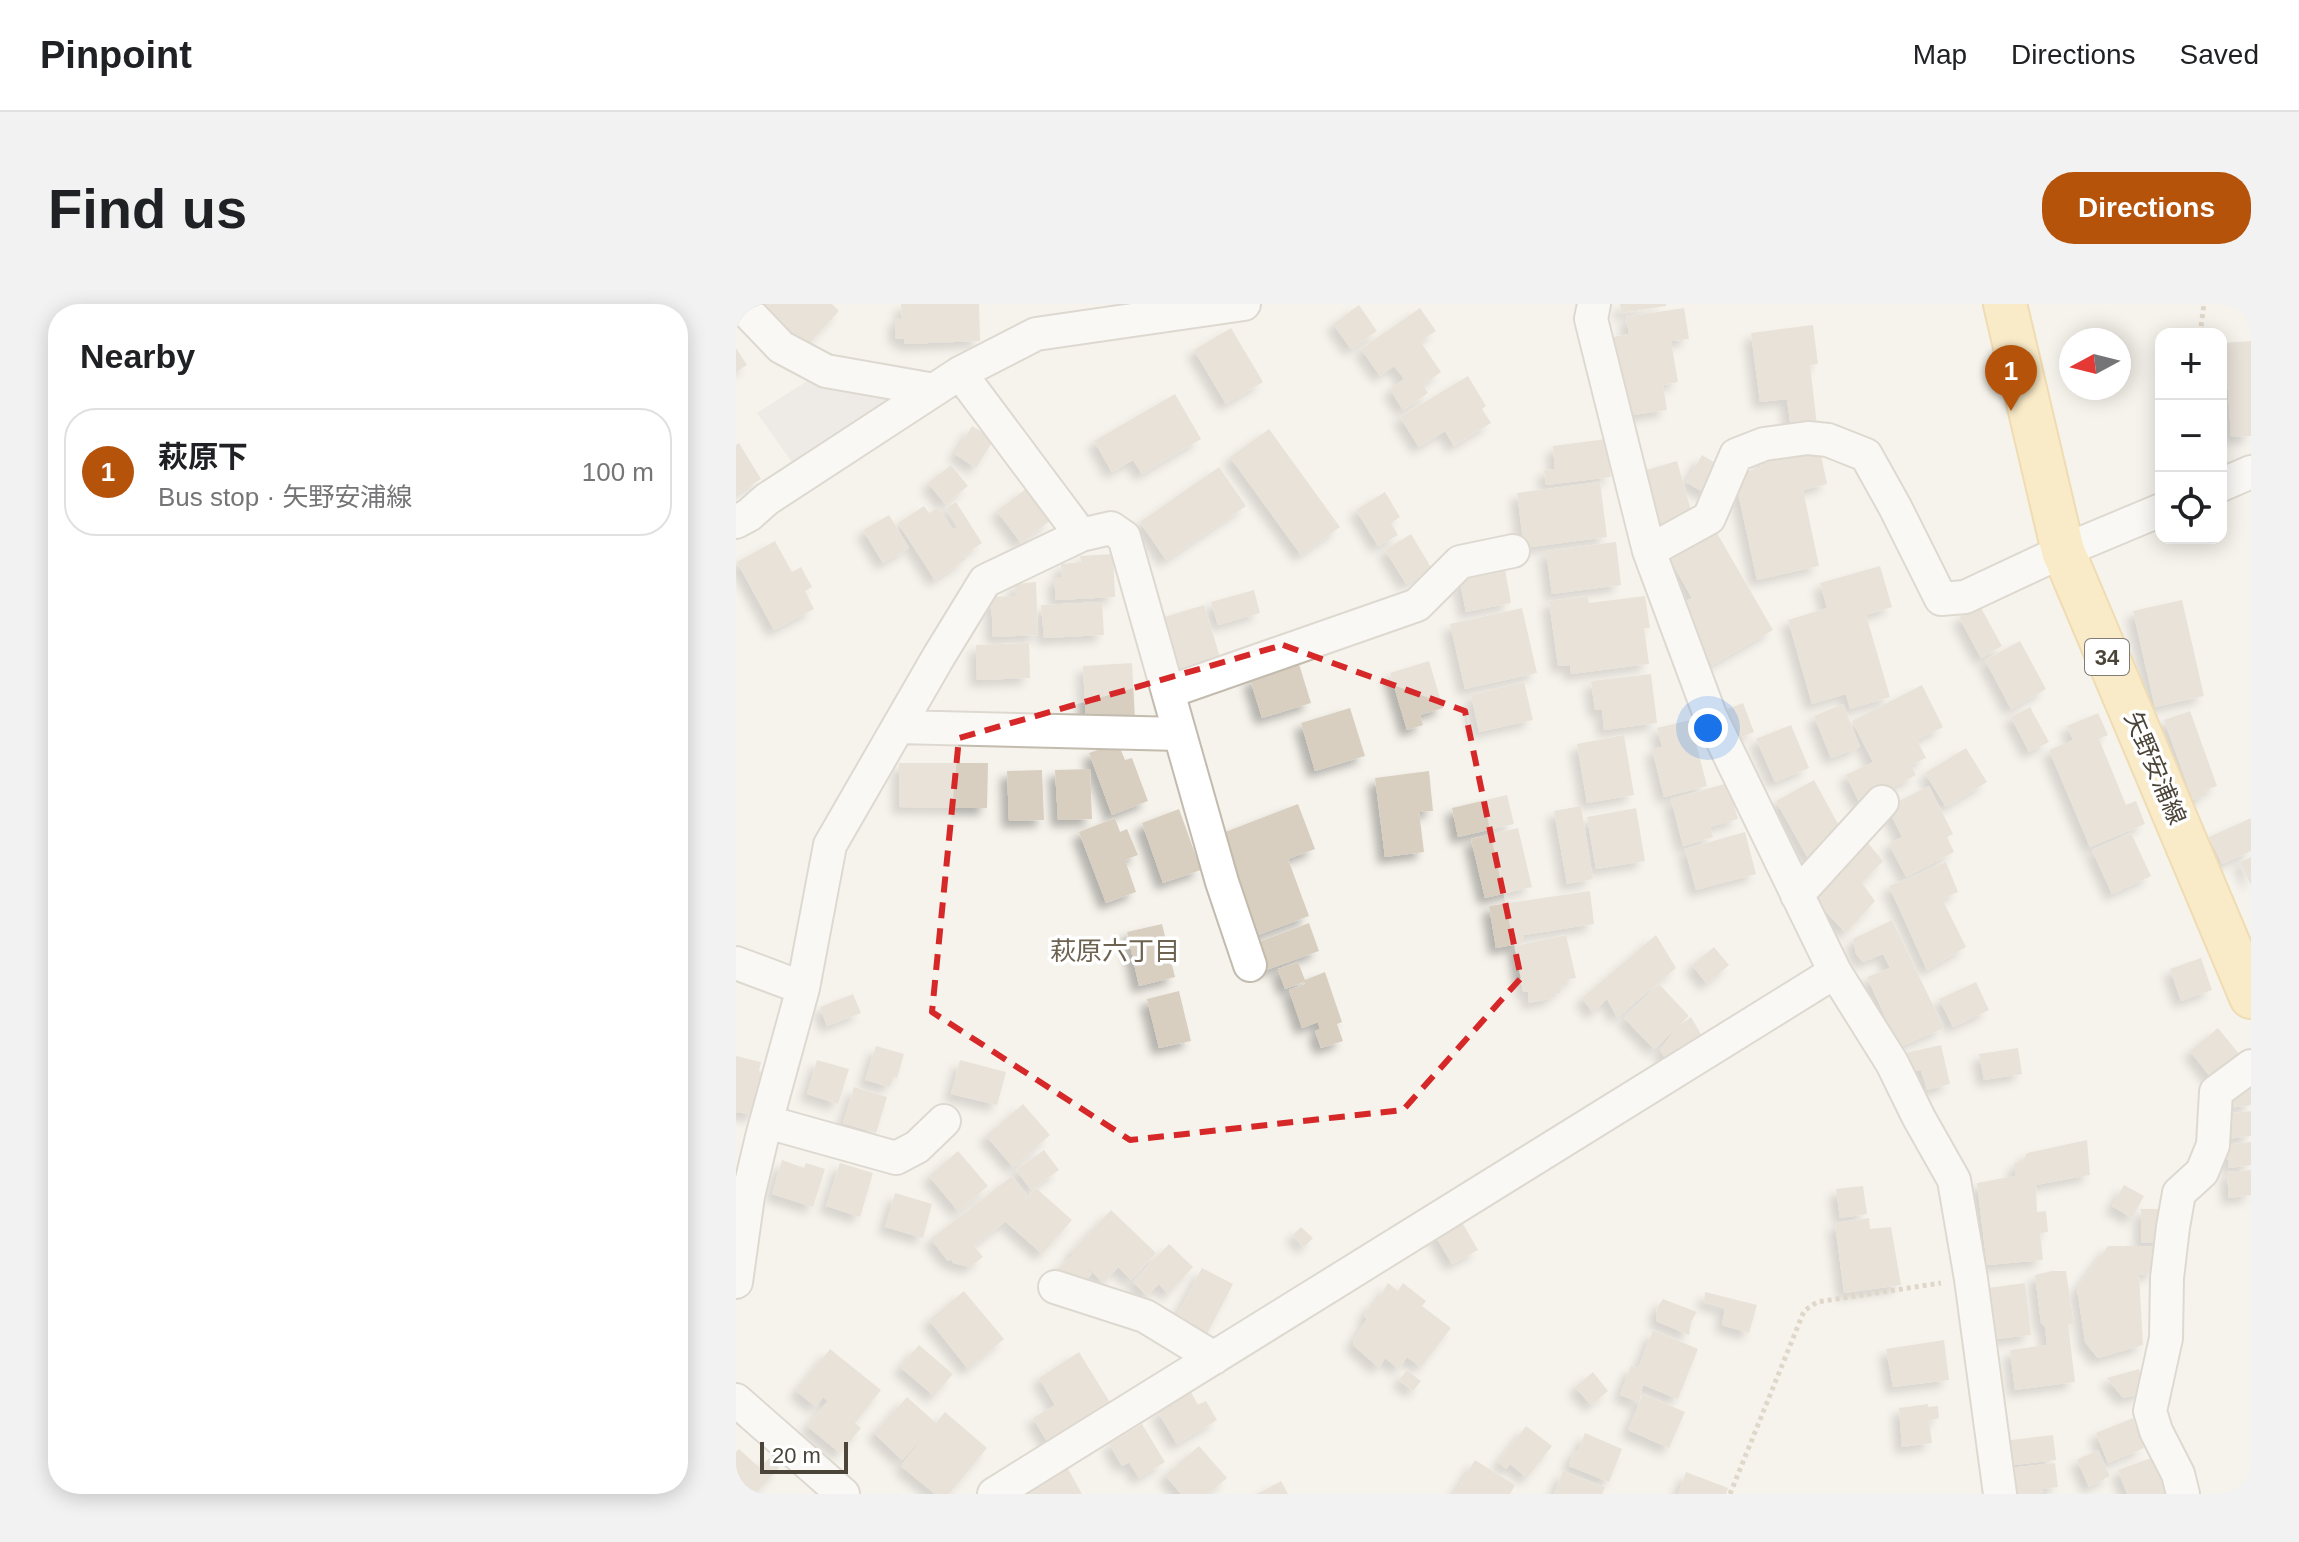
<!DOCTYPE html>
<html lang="en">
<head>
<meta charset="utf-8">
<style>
  :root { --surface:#fff; --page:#f2f2f2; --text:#202124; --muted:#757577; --line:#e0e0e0; --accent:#b45309 }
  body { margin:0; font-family:Arial,"Noto Sans JP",sans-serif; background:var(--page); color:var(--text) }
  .controls { position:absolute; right:24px; top:24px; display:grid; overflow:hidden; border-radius:16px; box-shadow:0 4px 20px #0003 }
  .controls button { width:72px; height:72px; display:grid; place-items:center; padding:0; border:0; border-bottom:2px solid var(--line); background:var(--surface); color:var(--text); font:40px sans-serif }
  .compass { position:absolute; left:1323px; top:24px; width:72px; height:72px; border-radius:50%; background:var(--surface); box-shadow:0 4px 20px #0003; rotate:263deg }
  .scale { position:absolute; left:24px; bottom:20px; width:88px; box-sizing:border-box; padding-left:8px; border:4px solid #4b4439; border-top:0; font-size:22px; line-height:28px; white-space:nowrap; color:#4b4439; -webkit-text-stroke:6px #fff; paint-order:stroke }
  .you { position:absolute; left:972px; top:424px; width:28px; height:28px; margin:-20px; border:6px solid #fff; border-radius:50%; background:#1a73e8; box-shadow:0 0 0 12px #1a73e833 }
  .badge { display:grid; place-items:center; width:52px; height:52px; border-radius:50%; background:var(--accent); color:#fff; font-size:26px; font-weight:700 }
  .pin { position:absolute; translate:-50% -66px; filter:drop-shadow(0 2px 4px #0008) }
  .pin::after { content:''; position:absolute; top:42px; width:28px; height:24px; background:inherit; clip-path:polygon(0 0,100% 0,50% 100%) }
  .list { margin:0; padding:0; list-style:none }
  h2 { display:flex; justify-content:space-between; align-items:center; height:104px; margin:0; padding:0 32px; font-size:34px }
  h2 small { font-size:26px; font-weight:400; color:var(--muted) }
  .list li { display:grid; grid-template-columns:52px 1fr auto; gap:24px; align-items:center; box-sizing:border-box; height:128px; margin:0 16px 16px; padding:0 16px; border:2px solid var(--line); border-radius:32px }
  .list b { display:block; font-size:30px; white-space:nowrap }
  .list p { margin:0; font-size:26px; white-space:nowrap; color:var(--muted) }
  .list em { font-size:26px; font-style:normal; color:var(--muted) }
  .icon { flex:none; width:44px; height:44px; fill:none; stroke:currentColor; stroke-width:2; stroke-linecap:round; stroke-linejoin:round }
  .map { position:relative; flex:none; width:1515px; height:1190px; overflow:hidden; border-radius:32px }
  header { display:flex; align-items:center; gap:48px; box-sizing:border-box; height:112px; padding:0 40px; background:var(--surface); border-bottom:2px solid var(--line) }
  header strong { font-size:38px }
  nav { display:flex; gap:44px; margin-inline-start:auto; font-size:28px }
  .intro { display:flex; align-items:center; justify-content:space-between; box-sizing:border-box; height:192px; padding:0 48px }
  h1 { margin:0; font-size:56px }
  .button { padding:20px 36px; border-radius:32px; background:var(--accent); color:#fff; font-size:28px; font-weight:700 }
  main { display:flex; gap:48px; padding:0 48px }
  aside { flex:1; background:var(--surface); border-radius:32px; box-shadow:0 4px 20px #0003 }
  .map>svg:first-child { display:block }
  .parking { fill:#e5e3e0 }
  .building { fill:#d8cfc1; filter:url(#shadow) }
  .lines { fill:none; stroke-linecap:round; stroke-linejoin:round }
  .minor-casing { stroke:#c2bbae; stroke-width:36 }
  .major-casing { stroke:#e6c16a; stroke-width:46 }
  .path { stroke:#c4b79f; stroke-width:5; stroke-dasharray:4 4; stroke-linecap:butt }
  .minor { stroke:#fff; stroke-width:32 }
  .major { stroke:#ffe39c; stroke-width:42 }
  .marked { fill:none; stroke:#d62828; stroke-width:6; stroke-dasharray:16 10; stroke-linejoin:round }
  .labels { text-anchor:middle; stroke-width:7; stroke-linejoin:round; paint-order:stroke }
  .shield { fill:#fff; stroke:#817c74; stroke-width:2 }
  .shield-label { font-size:22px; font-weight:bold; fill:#4b4439 }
  .street-label { font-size:24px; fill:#4b4439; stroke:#fff }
  .neighbourhood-label { font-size:26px; fill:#6e6250; stroke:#fff }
</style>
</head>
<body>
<header>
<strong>Pinpoint</strong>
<nav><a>Map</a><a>Directions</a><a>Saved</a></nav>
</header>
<div class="intro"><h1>Find us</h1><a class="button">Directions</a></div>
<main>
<aside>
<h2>Nearby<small></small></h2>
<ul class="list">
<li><span class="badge">1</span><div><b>萩原下</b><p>Bus stop · 矢野安浦線</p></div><em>100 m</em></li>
</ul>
</aside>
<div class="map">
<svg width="1515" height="1190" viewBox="0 0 1515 1190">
  <defs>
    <filter id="shadow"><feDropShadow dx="-7" dy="7" stdDeviation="4" flood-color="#0004"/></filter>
  </defs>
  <rect width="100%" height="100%" fill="#f6f3ec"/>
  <path class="parking" d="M 74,75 L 157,89 L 159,101 L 62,167 L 21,109 Z"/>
  <path class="building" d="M 11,0 L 96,0 L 103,7 L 72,41 L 61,31 L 53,39 Z
    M 165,0 L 243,0 L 244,37 L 168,40 L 168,34 L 160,35 L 159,14 L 166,14 Z
    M 884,0 L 930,0 L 930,2 L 885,9 Z
    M 623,1 L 641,27 L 615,45 L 597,20 Z
    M 684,4 L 700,27 L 684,37 L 705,68 L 687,81 L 692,89 L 667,106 L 654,85 L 668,75 L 658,62 L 644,72 L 625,45 Z
    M 948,4 L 953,35 L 935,37 L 942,78 L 927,81 L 931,106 L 884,113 L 867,35 L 893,30 L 890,13 Z
    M 1077,21 L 1082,60 L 1074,61 L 1081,122 L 1055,125 L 1051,95 L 1024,98 L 1015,29 Z
    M 495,24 L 527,78 L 490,100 L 458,46 Z
    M 1515,37 L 1515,132 L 1495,133 L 1489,39 Z
    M 0,44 L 11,61 L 0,68 Z
    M 732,72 L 750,102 L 746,105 L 755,119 L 718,142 L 709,127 L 683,143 L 664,113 Z
    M 439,90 L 465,135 L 406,170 L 397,156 L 376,168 L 358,137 Z
    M 236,122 L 258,135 L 240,164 L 219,150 Z
    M 533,125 L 604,223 L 565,251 L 494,153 Z
    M 870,135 L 875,173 L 810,181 L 808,166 L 819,165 L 817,142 Z
    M 3,139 L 25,175 L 0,190 L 0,141 Z
    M 1083,142 L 1091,180 L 1067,186 L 1083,262 L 1021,276 L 998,170 L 1025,164 L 1023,155 Z
    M 966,151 L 988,164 L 972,191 L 950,178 Z
    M 941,157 L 958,217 L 917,229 L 900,169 Z
    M 215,161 L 232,182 L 209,200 L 192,179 Z
    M 483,163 L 510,202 L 430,256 L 404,218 Z
    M 864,178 L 871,233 L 788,244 L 781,189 Z
    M 291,184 L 315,216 L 285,239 L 261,207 Z
    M 649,188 L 664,213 L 655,219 L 662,231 L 642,242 L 620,206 Z
    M 220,198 L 246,239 L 228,251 L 230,255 L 199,276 L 162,219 L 188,202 L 193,209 L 202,203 L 217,226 L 222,223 L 210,204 Z
    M 153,211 L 173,244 L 147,259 L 127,226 Z
    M 978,224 L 1037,326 L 976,361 L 942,301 L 956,294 L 931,250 Z
    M 675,230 L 696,265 L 670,280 L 649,246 Z
    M 39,237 L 56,268 L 65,263 L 76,283 L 69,287 L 78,305 L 38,326 L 1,258 Z
    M 880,238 L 885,281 L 816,290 L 810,247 Z
    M 377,250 L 379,293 L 320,296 L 318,273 L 326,273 L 325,260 L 345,258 L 344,252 Z
    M 1144,262 L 1156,303 L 1130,311 L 1154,393 L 1114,405 L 1110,390 L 1076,400 L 1052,316 L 1091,304 L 1084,279 Z
    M 769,265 L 775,299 L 730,308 L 723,274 Z
    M 300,278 L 302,331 L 257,333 L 255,293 L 279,292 L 279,280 Z
    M 518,286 L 524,309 L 482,321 L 475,298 Z
    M 852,292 L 853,299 L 909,292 L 914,324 L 908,324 L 913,360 L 835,370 L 834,361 L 822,362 L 813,297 Z
    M 1446,296 L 1468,392 L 1419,403 L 1397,307 Z
    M 366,298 L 368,331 L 308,334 L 305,301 Z
    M 468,301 L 487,363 L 444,376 L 425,314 Z
    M 1244,302 L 1266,342 L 1245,354 L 1223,313 Z
    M 786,304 L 801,369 L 729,385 L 714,320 Z
    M 1284,337 L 1310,385 L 1275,405 L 1249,356 Z
    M 293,339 L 294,374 L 241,376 L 240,341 Z
    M 693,357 L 707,404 L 684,411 L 687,421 L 671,426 L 654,369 Z
    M 396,359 L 399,416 L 350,419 L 347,362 Z
    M 563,360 L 575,399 L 526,414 L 514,375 Z
    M 915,370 L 921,419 L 868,426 L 866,405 L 859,406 L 855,377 Z
    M 788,378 L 797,416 L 743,428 L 735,391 Z
    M 1186,381 L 1207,423 L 1181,436 L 1190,454 L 1175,461 L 1180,471 L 1124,500 L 1110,471 L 1137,458 L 1116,417 Z
    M 1007,399 L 1018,428 L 1000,435 L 989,406 Z
    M 1107,400 L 1124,443 L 1095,454 L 1078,412 Z
    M 1294,403 L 1313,438 L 1293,448 L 1275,413 Z
    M 614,404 L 629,452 L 579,467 L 565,419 Z
    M 1454,407 L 1481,482 L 1469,486 L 1471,491 L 1457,496 L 1428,416 Z
    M 1362,409 L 1372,431 L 1363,435 L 1390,501 L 1400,497 L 1409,520 L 1354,543 L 1313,446 L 1337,436 L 1331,422 Z
    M 954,416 L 971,482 L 928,493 L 916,445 L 926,443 L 921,424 Z
    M 1055,421 L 1073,464 L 1039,478 L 1020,435 Z
    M 888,431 L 898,491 L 851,499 L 841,440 Z
    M 382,439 L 389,456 L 396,454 L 412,497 L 376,511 L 353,449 Z
    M 1230,444 L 1251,478 L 1210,503 L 1189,469 Z
    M 163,459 L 252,459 L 251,504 L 163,503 Z
    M 354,465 L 356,515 L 322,516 L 319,466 Z
    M 306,466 L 308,516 L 273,517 L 271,467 Z
    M 693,467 L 697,507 L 683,508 L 688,548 L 649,553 L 639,474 Z
    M 1078,476 L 1107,529 L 1074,558 L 1040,497 Z
    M 992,479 L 1002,515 L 974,523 L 977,533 L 947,542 L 935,495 Z
    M 1193,482 L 1217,530 L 1211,533 L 1218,548 L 1170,573 L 1153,540 L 1166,533 L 1151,503 Z
    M 771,491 L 778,520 L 722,533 L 716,504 Z
    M 562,500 L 579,545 L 552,555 L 573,612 L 522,631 L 484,530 Z
    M 845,502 L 857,575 L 831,580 L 818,507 Z
    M 900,504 L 909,557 L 860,565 L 851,513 Z
    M 443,505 L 465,566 L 427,579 L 406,519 Z
    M 379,514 L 384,528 L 391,525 L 402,551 L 389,556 L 400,588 L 370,599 L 343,528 Z
    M 1515,514 L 1515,547 L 1486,560 L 1473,533 Z
    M 782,524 L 796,583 L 749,594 L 735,535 Z
    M 1009,528 L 1020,570 L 960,586 L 949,545 Z
    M 1395,529 L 1415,572 L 1376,590 L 1356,546 Z
    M 1127,533 L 1147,557 L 1126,579 L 1139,597 L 1110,629 L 1072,589 Z
    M 1515,553 L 1515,581 L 1504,558 Z
    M 1210,558 L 1222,588 L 1206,595 L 1230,643 L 1191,666 L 1153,582 Z
    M 854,587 L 858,620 L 788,631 L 788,639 L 760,644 L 753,602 Z
    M 1156,616 L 1208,724 L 1163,743 L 1131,673 L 1154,664 L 1147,650 L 1127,658 L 1120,650 L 1117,635 Z
    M 573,619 L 583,647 L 530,666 L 520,639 Z
    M 426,620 L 439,673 L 403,682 L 391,628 Z
    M 830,631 L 840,674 L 831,675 L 831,681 L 824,683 L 824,689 L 817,690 L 817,694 L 793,699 L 792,688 L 787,687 L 779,642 Z
    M 920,631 L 940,664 L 881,713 L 871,695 L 857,709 L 846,694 Z
    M 978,643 L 993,661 L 971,680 L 956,661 Z
    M 1465,654 L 1476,686 L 1445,697 L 1434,665 Z
    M 562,658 L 569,676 L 589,668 L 606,718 L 601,720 L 607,737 L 585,744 L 579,727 L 584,725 L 582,718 L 566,724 L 553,686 L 569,680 L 568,678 L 549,685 L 542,665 Z
    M 1240,678 L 1253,706 L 1217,723 L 1203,695 Z
    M 923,680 L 953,712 L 918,745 L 888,714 Z
    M 443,687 L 455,737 L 423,744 L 411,695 Z
    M 117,690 L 125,709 L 91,722 L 84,703 Z
    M 955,713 L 973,744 L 936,765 L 924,746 L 941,723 Z
    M 1482,724 L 1508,756 L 1479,779 L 1454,747 Z
    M 1205,741 L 1214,780 L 1191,786 L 1185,766 L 1170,769 L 1165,750 Z
    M 140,742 L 168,750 L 161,774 L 157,773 L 154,783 L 129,776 Z
    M 1282,744 L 1286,770 L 1248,776 L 1243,750 Z
    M 0,752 L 25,758 L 23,767 L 30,769 L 18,811 L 0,808 Z
    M 81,756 L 113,765 L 102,800 L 71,790 Z
    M 224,756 L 270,768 L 261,801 L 215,790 Z
    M 1515,781 L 1515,801 L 1494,804 L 1492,783 Z
    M 118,783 L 151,793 L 140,829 L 107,819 Z
    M 287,800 L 314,831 L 277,863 L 250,832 Z
    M 1515,807 L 1515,832 L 1491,835 L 1489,810 Z
    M 1351,836 L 1354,871 L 1300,881 L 1301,908 L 1310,907 L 1312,928 L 1304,929 L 1307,956 L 1251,961 L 1241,879 L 1279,872 L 1279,859 L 1286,858 L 1291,849 Z
    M 1515,838 L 1515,861 L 1493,864 L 1490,841 Z
    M 308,846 L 323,866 L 295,886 L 280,866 Z
    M 222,847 L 252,882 L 222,907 L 193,872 Z
    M 46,856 L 68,864 L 70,859 L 89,865 L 77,903 L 36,890 Z
    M 104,859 L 137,869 L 124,913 L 90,902 Z
    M 1515,866 L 1515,891 L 1493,894 L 1491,868 Z
    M 276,872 L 291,891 L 269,918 L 238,942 L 247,953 L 234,963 L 217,959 L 215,955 L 212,957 L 195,935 Z
    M 1388,881 L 1408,892 L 1396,914 L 1376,902 Z
    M 1127,882 L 1131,910 L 1104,914 L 1100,885 Z
    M 300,884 L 336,916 L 306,950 L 270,918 Z
    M 159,889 L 196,900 L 187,934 L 149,923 Z
    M 1405,905 L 1430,905 L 1429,939 L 1405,939 Z
    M 375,906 L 420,949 L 395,976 L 382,963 L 368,979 L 346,959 L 356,970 L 343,982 L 320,967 L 337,951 L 335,948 Z
    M 723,913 L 742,946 L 716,960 L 697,928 Z
    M 1133,914 L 1134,925 L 1155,923 L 1165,981 L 1108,989 L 1099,919 Z
    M 565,923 L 577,934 L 568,943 L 557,931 Z
    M 433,940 L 457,963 L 432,990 L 423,980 L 411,992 L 397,978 Z
    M 1372,942 L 1416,942 L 1419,968 L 1403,971 L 1407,1041 L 1362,1054 L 1349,1038 L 1341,984 Z
    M 466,964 L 497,980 L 471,1030 L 461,1024 L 459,1029 L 440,1013 Z
    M 1316,967 L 1330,967 L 1338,1020 L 1332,1020 L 1339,1078 L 1279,1086 L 1274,1046 L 1311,1041 L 1309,1023 L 1305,1019 L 1299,971 Z
    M 652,979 L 662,987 L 667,979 L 690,997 L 686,1002 L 715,1024 L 685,1063 L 671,1053 L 663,1065 L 649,1054 L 643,1064 L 617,1041 L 618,1035 L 631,1015 L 628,1012 L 637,997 L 640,999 Z
    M 1289,979 L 1295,1031 L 1252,1036 L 1245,985 Z
    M 228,987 L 268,1035 L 232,1065 L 193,1016 Z
    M 969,988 L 1021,1001 L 1013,1029 L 986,1021 L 989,1004 L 968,998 Z
    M 927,995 L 961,1008 L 955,1018 L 953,1031 L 920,1017 L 921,1004 Z
    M 917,1026 L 962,1045 L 942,1095 L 907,1081 L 903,1098 L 884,1091 L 895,1062 L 902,1064 Z
    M 1208,1036 L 1213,1076 L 1157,1083 L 1150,1045 Z
    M 183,1041 L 217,1070 L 198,1092 L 164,1063 Z
    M 94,1045 L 145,1086 L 119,1119 L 125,1124 L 104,1149 L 71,1122 L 92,1097 L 87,1093 L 80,1103 L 60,1087 Z
    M 343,1048 L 378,1105 L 315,1144 L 297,1114 L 319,1101 L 303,1074 Z
    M 1403,1065 L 1410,1088 L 1387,1094 L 1371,1074 Z
    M 671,1066 L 685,1077 L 677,1087 L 663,1076 Z
    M 857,1068 L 872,1087 L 855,1101 L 839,1083 Z
    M 455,1088 L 462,1101 L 470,1097 L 481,1116 L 441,1140 L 422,1108 Z
    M 907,1090 L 949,1108 L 933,1144 L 892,1126 Z
    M 171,1093 L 200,1119 L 209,1108 L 251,1144 L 213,1190 L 199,1190 L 165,1162 L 189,1131 L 166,1156 L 138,1129 Z
    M 1192,1100 L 1192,1103 L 1202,1102 L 1203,1114 L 1193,1117 L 1196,1139 L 1166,1143 L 1163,1104 Z
    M 1397,1114 L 1408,1144 L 1372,1159 L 1360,1129 Z
    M 406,1120 L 429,1158 L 403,1174 L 393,1158 L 386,1162 L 373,1140 Z
    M 790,1122 L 816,1142 L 791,1174 L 774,1160 L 770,1165 L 762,1158 Z
    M 849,1129 L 886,1145 L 873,1178 L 833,1162 L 838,1146 L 842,1147 Z
    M 1317,1131 L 1320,1156 L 1262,1163 L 1259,1138 Z
    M 463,1142 L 491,1174 L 472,1190 L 445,1190 L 429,1171 Z
    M 3,1145 L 24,1164 L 33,1154 L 43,1164 L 19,1190 L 0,1190 L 0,1148 Z
    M 1362,1146 L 1374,1172 L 1353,1183 L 1341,1156 Z
    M 1418,1153 L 1432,1190 L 1391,1190 L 1382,1166 Z
    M 739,1156 L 779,1181 L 774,1190 L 718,1190 Z
    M 1319,1159 L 1322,1183 L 1307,1185 L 1307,1190 L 1268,1190 L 1265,1165 Z
    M 330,1161 L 346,1190 L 288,1190 Z
    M 827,1167 L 869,1183 L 866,1190 L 818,1190 Z
    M 950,1168 L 992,1184 L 990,1190 L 942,1190 Z
    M 545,1177 L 552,1190 L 521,1190 Z"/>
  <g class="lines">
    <g class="minor-casing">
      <path id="minor" d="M 4,0 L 45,43 L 90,67 L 198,86
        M 858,0 L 855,15 L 913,247 L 974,411 L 1099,668 L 1156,759 L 1183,814 L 1218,876 L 1235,975 L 1264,1190
        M 224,69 L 345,231
        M 1485,181 L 1515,168
        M 0,218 L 13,211 L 31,195 L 224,69 L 300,30 L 508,0
        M 913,247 L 973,214 L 1000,151 L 1028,140 L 1072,134 L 1092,136 L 1130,151 L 1159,203 L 1205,295 L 1229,293 L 1327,247 L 1425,206
        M 432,388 L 681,301 L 724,258 L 777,247
        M 162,423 L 444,430
        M 1061,591 L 1146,498
        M 0,659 L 67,684
        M 31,818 L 160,854 L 181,843 L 208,817
        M 0,978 L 12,892 L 27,829 L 67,684 L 94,541 L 203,352 L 249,277 L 345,231 L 375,224 L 388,233 L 486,578 L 514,661
        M 319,983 L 409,1012 L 478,1054
        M 0,1096 L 107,1190
        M 258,1190 L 1099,668
        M 1447,1190 L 1442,1170 L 1420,1127 L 1414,1107 L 1430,1034 L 1431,974 L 1437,923 L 1443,889 L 1466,868 L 1477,841 L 1480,788 L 1515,762"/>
    </g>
    <g class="major-casing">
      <path id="major" d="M 1269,0 L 1327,247 L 1515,693"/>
    </g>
    <path class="path" d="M 1464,30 L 1468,0
      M 994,1190 L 1068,1007 L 1081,998 L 1205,979"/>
    <use href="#minor" class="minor"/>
    <use href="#major" class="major"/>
  </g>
  <path d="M0 0H1515V1190H0ZM 547,341 L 729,407 L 785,674 L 667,806 L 394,836 L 196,708 L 223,434 Z" fill="#f6f3ec" fill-opacity=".55" fill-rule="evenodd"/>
  <path class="marked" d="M 547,341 L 729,407 L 785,674 L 667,806 L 394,836 L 196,708 L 223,434 Z"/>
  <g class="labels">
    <rect class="shield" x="1349" y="335" width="44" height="36" rx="6"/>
    <g class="shield-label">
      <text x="1371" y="361">34</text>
    </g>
    <g class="street-label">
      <text transform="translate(1419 464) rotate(67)" y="8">矢野安浦線</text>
    </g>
    <g class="neighbourhood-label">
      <text x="379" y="656">萩原六丁目</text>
    </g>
  </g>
</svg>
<div class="controls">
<button>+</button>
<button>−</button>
<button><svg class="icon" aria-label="locate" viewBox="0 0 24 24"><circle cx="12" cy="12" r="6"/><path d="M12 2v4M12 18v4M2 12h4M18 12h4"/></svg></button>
</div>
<svg class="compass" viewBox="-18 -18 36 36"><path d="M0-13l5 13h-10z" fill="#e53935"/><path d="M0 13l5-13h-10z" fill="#757577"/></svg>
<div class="scale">20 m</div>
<div class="you"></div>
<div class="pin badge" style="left:1275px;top:107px">1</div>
</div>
</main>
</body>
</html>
